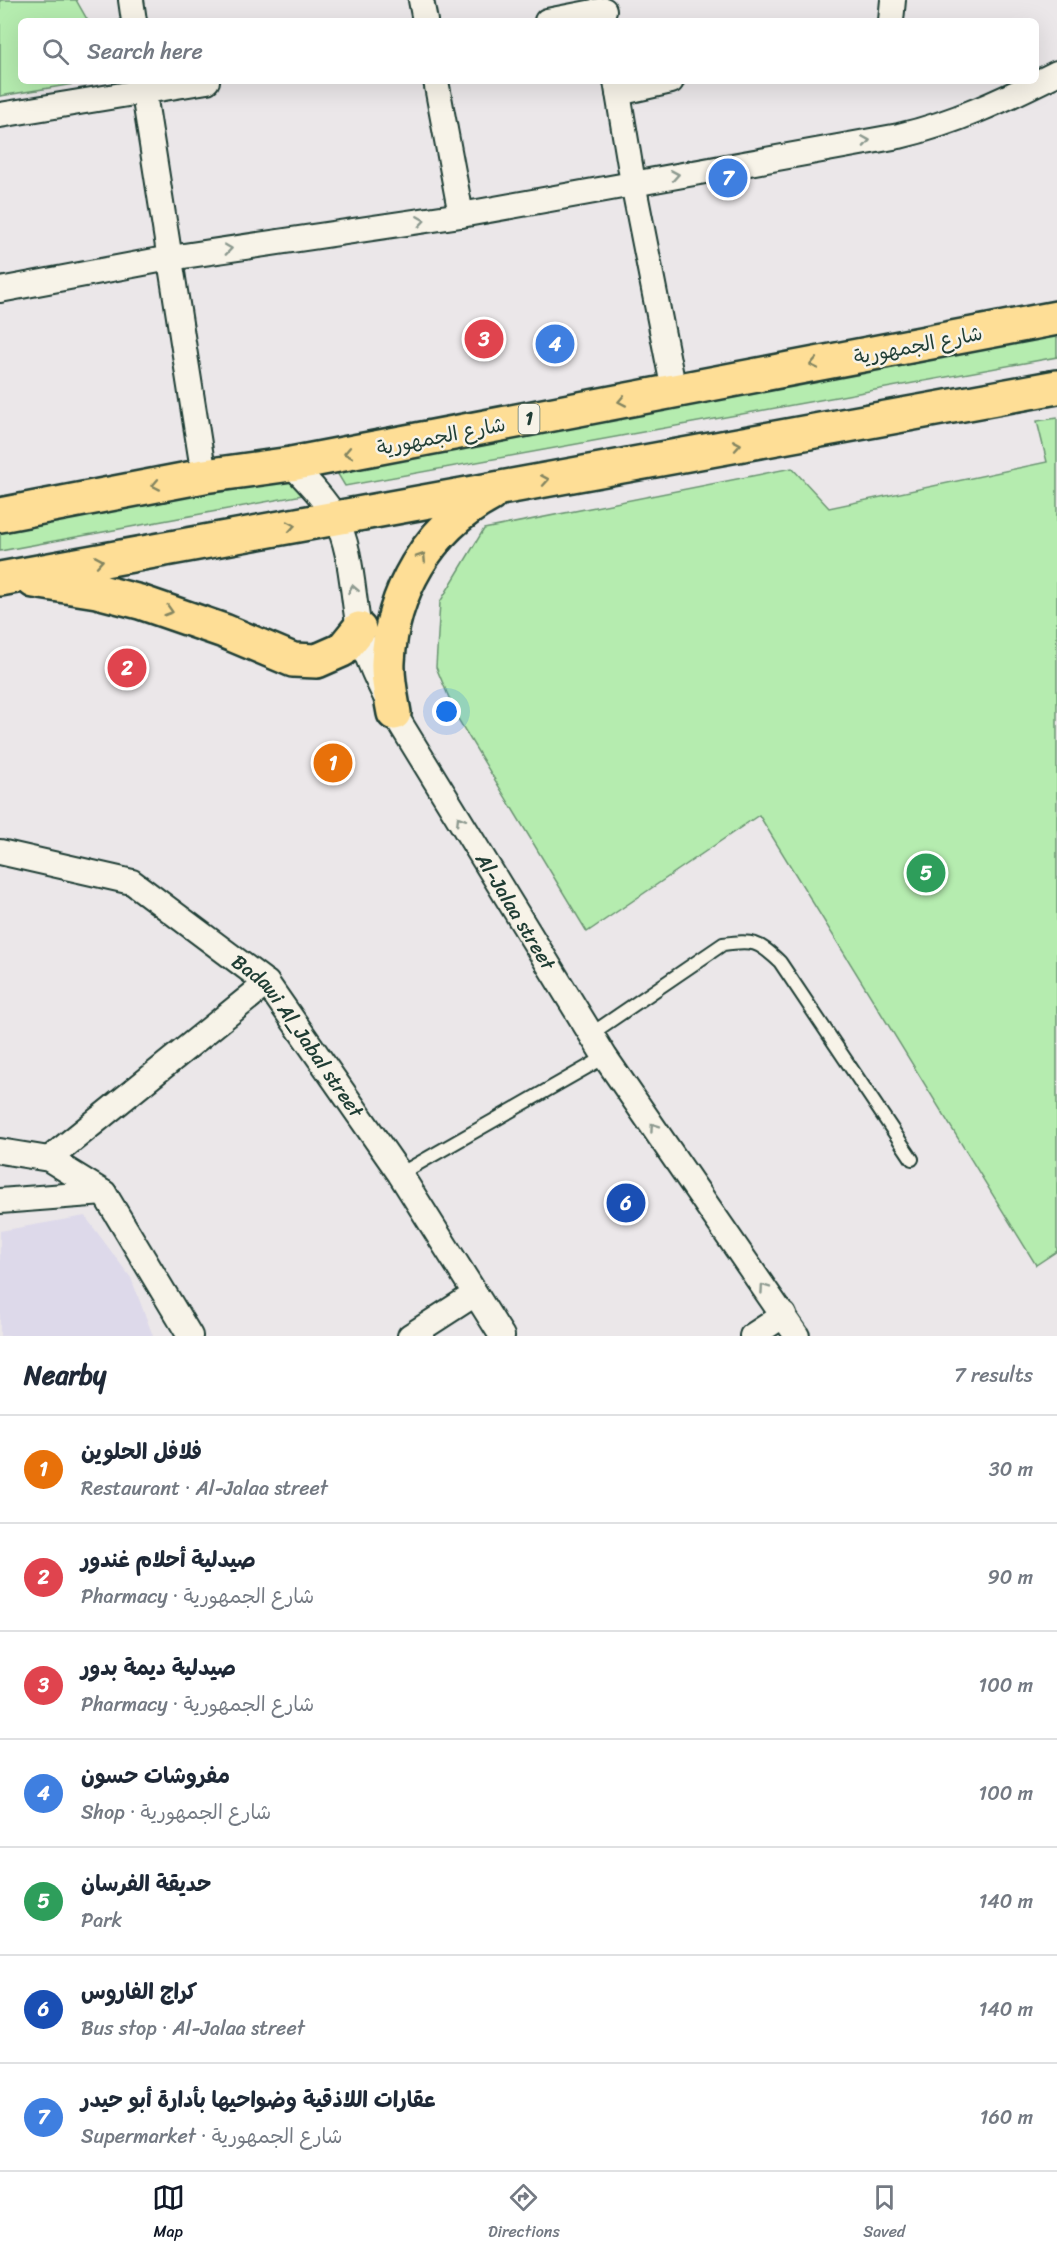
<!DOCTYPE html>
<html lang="en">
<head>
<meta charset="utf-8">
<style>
  :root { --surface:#fff; --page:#f2f2f3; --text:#1f2937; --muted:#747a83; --line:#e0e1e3; --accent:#111827 }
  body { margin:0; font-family:Sriracha,"Playpen Sans Arabic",sans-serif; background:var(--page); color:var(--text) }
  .you { position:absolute; left:447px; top:712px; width:21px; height:21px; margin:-15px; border:4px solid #fff; border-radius:50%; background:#1a73e8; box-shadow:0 0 0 9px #1a73e833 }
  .badge { display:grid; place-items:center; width:39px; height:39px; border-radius:50%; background:var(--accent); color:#fff; font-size:20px; font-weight:700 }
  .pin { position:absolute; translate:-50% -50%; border:3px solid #fff; box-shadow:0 2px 6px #0006 }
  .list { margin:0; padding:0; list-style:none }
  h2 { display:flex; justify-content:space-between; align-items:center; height:78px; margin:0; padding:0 24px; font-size:26px }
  h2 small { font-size:20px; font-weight:400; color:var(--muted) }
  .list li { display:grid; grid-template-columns:39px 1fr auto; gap:18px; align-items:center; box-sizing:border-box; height:108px; padding:0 24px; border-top:2px solid var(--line) }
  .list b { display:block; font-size:22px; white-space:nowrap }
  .list p { margin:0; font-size:20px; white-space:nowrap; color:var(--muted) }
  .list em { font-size:20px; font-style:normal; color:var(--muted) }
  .icon { flex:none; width:33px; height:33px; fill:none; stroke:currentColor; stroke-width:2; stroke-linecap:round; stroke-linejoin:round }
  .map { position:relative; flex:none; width:1057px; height:1336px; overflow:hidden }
  .search { position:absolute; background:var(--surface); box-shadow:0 6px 24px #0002; left:18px; right:18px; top:18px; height:66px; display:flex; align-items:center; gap:15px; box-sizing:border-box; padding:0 21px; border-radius:9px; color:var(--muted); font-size:22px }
  .sheet { height:834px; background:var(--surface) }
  nav { display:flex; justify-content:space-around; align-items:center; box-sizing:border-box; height:84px; border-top:2px solid var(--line); background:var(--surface); font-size:16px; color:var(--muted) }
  nav a { display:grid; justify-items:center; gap:3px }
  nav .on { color:var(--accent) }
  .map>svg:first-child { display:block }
  .built { fill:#ddd9ea }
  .green { fill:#b5ecaf; stroke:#6a9472; stroke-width:1.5 }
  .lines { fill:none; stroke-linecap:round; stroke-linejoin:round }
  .service-casing { stroke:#1f3d34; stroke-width:16 }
  .minor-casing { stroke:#1f3d34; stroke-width:28 }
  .primary-casing { stroke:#1f3d34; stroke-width:38 }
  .service { stroke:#f7f3e8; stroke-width:12 }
  .minor { stroke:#f7f3e8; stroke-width:24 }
  .primary { stroke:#fede96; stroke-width:33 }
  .oneway { stroke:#8b988e }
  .oneway2 { stroke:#838560 }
  .labels { text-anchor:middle; stroke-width:5; stroke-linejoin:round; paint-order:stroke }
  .shield { fill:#f7f3e8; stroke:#60746a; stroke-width:1.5 }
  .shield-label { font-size:18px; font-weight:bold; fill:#1f3d34 }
  .street-label { font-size:20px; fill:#1f3d34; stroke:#f7f3e8 }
</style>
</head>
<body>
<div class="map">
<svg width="1057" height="1336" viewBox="0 0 1057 1336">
  <rect width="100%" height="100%" fill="#ebe7e9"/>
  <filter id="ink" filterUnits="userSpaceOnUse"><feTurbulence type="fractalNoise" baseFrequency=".0167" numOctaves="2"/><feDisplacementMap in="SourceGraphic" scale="12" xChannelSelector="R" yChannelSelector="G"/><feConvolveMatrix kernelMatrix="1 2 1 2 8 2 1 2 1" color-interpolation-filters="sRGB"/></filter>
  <g filter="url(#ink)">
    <path class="built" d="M 85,1216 L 131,1278 L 153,1336 L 0,1336 L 0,1231 Z"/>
    <path class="green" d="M 0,0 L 76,0 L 88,21 L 21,21 L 21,81 L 92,81 L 0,96 Z
      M 1057,333 L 1057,357 L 345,486 L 333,466 Z
      M 1057,418 L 1057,1251 L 1036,1265 L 759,815 L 587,932 L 458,719 L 436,667 L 440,602 L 484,529 L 792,468 L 829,508 L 1047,462 L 1037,421 Z
      M 282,472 L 296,479 L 303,495 L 0,551 L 0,524 Z"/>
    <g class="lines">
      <g class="service-casing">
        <path id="service" d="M 591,1034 L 723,944 C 753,940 758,941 780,962 L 912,1159
          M 400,1174 L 605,1057"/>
      </g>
      <g class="minor-casing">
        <g id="minor">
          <path d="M 131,0 L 134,21"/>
          <path d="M 421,0 L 425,21"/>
          <path d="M 547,21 L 604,10"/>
          <path d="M 891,21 L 893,0"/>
          <path d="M 142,81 L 204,476"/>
          <path d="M 436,81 L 461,215"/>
          <path d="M 616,81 L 633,183 L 674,391"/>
          <path d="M 618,93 L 671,81"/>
          <path d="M 0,115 L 207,81"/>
          <path d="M 0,290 L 170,258 L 461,215 L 899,136 C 955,123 1005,99 1057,73"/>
          <path id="s1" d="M 291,464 C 307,481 323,497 335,517 C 352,549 352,593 359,628 C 366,659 380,686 394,713 L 605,1057 L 797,1336"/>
          <path id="s2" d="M 0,852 L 132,882 L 267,983 L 400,1174 L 502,1336"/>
          <path d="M 0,1151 L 49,1159 L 104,1193 L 190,1336"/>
          <path d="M 49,1159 L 267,983"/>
          <path d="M 0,1201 L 104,1193"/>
          <path d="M 410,1336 L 475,1294"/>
          <path d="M 752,1336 L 784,1315"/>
        </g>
      </g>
      <g class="primary-casing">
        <path id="primary" d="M 0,515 L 204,476 L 291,464 L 1057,318
          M 0,579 L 1057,387
          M 34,581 L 97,591 L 140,602 L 224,631 L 293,660 L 317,661 L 342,650 L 359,629
          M 394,713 C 391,696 387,679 388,662 C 391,594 428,528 490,495"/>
      </g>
      <use href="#service" class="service"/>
      <use href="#minor" class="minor"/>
      <use href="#primary" class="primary"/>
    </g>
    <defs><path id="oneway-chevron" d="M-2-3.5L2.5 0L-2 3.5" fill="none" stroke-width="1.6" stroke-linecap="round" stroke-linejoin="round" transform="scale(1.5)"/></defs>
    <g class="oneway">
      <use href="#oneway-chevron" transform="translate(866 141) rotate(-9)"/>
      <use href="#oneway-chevron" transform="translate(675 175) rotate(-10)"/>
      <use href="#oneway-chevron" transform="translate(421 221) rotate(-8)"/>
      <use href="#oneway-chevron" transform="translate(228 249) rotate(-8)"/>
      <use href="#oneway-chevron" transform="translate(353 589) rotate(-101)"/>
      <use href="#oneway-chevron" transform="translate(460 820) rotate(-122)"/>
      <use href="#oneway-chevron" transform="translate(654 1127) rotate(-125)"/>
      <use href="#oneway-chevron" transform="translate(764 1288) rotate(-125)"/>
    </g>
    <g class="oneway2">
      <use href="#oneway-chevron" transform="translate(814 364) rotate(169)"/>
      <use href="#oneway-chevron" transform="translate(622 401) rotate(169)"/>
      <use href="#oneway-chevron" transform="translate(737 445) rotate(-10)"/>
      <use href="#oneway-chevron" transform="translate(348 453) rotate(169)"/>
      <use href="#oneway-chevron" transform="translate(545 480) rotate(-10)"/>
      <use href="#oneway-chevron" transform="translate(156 485) rotate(169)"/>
      <use href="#oneway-chevron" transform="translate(291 526) rotate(-10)"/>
      <use href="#oneway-chevron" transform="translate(422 557) rotate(-57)"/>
      <use href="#oneway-chevron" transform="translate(99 561) rotate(-10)"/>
      <use href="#oneway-chevron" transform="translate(169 611) rotate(17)"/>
    </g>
  </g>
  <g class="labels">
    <rect class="shield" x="518.5" y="404" width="21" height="30" rx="4.5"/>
    <g class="shield-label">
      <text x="529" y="425">1</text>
    </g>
    <g class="street-label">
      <text transform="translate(918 345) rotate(-11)" y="7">شارع الجمهورية</text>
      <text transform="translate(441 436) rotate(-11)" y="7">شارع الجمهورية</text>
      <text dy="7" stroke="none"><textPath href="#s1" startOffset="508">Al-Jalaa street</textPath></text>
      <text dy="7" stroke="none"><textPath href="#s2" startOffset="364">Badawi Al_Jabal street</textPath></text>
    </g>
  </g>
</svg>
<div class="you"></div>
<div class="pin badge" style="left:333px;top:763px;background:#e8710a">1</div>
<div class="pin badge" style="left:127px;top:668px;background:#e0444e">2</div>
<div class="pin badge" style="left:484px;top:339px;background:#e0444e">3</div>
<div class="pin badge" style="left:555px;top:344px;background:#3f7fe0">4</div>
<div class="pin badge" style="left:926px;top:873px;background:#2e9e5b">5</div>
<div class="pin badge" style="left:626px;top:1203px;background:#1a4fb4">6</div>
<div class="pin badge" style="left:728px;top:178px;background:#3f7fe0">7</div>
<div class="search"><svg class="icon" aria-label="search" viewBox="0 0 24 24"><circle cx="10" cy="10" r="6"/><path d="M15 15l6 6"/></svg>Search here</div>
</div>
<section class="sheet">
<h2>Nearby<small>7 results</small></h2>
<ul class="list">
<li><span class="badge" style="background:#e8710a">1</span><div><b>فلافل الحلوين</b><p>Restaurant · Al-Jalaa street</p></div><em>30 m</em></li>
<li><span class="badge" style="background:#e0444e">2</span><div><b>صيدلية أحلام غندور</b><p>Pharmacy · شارع الجمهورية</p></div><em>90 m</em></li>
<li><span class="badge" style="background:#e0444e">3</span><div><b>صيدلية ديمة بدور</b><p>Pharmacy · شارع الجمهورية</p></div><em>100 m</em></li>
<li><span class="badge" style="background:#3f7fe0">4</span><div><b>مفروشات حسون</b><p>Shop · شارع الجمهورية</p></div><em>100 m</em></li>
<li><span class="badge" style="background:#2e9e5b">5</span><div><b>حديقة الفرسان</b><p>Park</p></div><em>140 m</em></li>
<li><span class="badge" style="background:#1a4fb4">6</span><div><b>كراج الفاروس</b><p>Bus stop · Al-Jalaa street</p></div><em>140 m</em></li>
<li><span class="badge" style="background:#3f7fe0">7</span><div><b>عقارات اللاذقية وضواحيها بأدارة أبو حيدر</b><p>Supermarket · شارع الجمهورية</p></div><em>160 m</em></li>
</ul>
</section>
<nav>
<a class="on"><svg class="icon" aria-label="map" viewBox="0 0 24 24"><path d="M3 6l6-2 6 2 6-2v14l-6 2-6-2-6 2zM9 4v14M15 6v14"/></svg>Map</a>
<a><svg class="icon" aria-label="directions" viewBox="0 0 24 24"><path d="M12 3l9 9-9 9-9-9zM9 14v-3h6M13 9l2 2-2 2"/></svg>Directions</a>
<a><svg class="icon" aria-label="saved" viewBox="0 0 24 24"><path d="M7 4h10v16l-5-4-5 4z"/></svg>Saved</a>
</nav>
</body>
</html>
